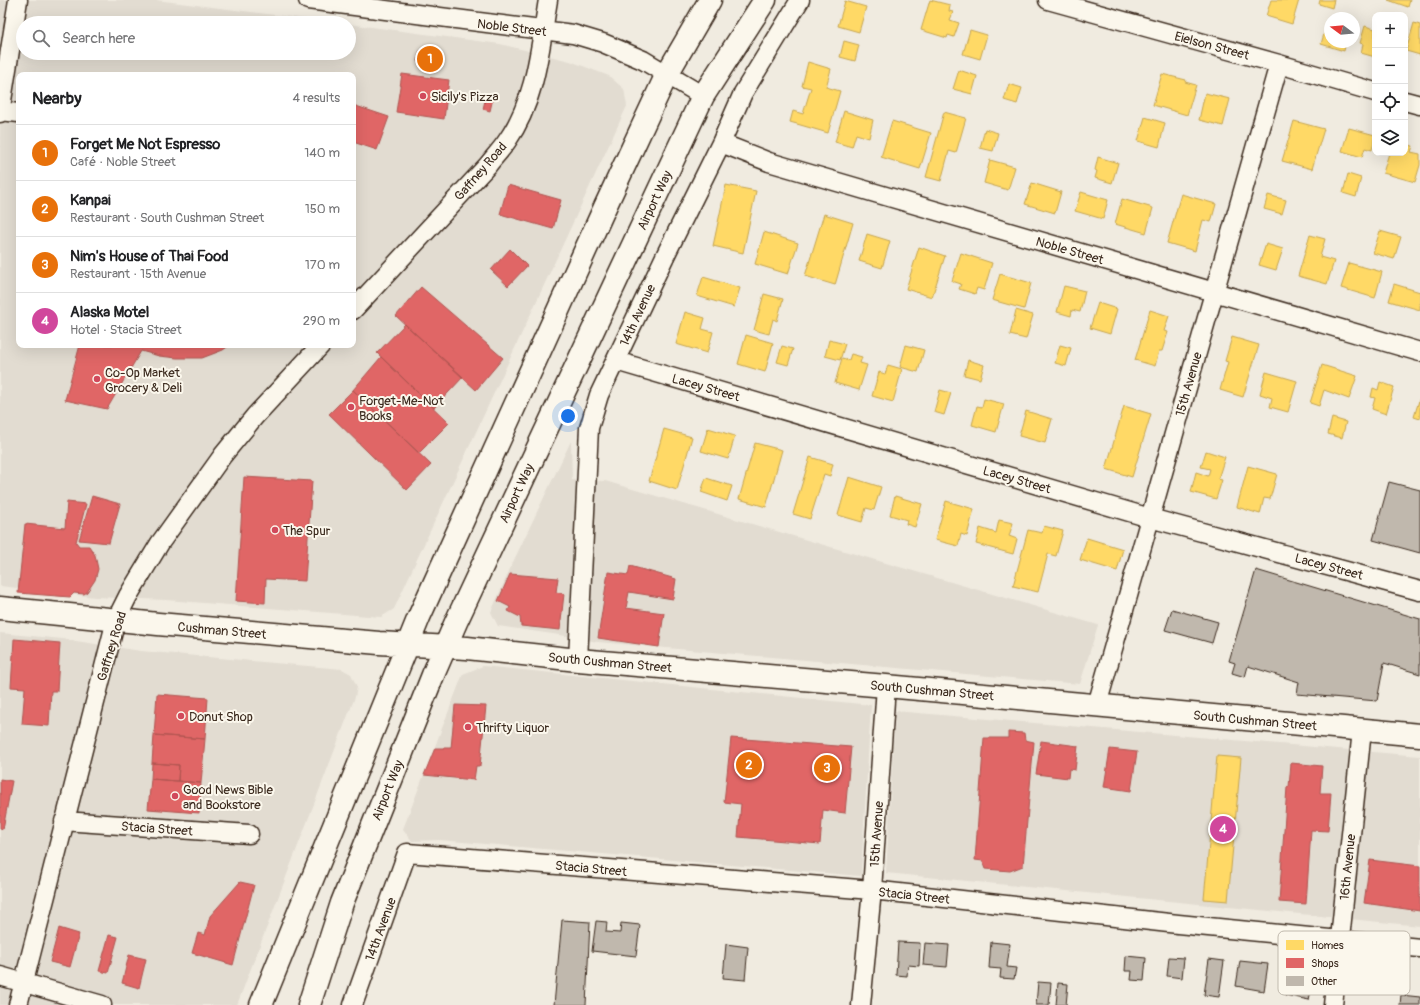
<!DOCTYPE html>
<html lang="en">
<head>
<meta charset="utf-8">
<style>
  :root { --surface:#fff; --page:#f6f6f6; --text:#202124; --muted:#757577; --line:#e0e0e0; --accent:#d1495b }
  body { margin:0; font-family:Pangolin,sans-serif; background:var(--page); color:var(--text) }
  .controls { position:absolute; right:12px; top:12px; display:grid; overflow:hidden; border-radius:8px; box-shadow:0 4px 16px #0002 }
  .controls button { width:36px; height:36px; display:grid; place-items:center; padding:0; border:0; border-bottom:1px solid var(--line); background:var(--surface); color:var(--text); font:20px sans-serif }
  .compass { position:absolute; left:1324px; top:12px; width:36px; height:36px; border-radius:50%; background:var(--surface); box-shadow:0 4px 16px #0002; rotate:286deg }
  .you { position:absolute; left:568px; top:416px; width:14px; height:14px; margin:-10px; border:3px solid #fff; border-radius:50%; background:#1a73e8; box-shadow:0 0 0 6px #1a73e833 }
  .badge { display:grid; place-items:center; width:26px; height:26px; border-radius:50%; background:var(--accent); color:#fff; font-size:13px; font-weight:700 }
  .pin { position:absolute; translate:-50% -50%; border:2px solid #fff; box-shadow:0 1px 4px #0006 }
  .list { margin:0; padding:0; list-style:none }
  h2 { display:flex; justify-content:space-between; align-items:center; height:52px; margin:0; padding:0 16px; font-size:17px }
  h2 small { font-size:13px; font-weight:400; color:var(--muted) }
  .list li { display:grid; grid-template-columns:26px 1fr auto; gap:12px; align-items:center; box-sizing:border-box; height:56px; padding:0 16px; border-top:1px solid var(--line) }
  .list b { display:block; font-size:15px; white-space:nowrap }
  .list p { margin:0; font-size:13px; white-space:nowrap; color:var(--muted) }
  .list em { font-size:13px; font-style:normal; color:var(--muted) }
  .icon { flex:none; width:22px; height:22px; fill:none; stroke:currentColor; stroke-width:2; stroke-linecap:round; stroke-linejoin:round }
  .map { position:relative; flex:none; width:1420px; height:1005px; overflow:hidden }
  .search { position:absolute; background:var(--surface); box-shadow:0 4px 16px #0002; left:16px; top:16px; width:340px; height:44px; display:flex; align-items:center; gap:10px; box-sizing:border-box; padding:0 14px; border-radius:22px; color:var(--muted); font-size:15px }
  .panel { position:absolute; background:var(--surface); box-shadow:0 4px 16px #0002; left:16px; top:72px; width:340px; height:276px; border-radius:8px }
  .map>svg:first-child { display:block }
  .built { fill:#e2dcd1; fill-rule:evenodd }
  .homes { fill:#ffd966; stroke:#c4a450 }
  .shops { fill:#e06666; stroke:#ae5450 }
  .building { fill:#c0b8ad; stroke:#3b2a1e }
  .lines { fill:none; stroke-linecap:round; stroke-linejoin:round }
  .minor-casing { stroke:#3b2a1e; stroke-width:21 }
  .major-casing { stroke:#3b2a1e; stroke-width:25 }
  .minor { stroke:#fbf7ec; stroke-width:18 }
  .major { stroke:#fbf7ec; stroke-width:22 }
  .poi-dot { fill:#d1495b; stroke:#fbf7ec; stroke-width:1.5 }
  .labels { text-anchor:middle; stroke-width:4; stroke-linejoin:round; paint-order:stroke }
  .street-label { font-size:13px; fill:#3b2a1e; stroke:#fbf7ec }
  .poi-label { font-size:13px; fill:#3b2a1e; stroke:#fbf7ec; text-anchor:start }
  .key { fill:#fbf7ec; stroke:#c1baae; stroke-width:1 }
  .key-label { font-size:11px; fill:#3b2a1e }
</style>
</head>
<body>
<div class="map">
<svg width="1420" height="1005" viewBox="0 0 1420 1005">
  <rect width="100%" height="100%" fill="#f0ebe0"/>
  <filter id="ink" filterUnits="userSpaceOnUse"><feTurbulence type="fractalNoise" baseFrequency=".025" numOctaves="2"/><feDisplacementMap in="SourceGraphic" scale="8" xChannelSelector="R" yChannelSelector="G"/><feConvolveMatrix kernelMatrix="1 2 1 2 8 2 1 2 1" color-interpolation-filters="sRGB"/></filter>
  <g filter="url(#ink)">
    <path class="built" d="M 0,0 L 156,0 L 338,23 L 23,23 L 23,53 L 349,53 L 349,24 L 500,44 L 570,61 L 609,76 L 624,89 L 627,106 L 394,609 L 381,617 L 166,600 L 95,597 L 0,586 ZM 19,75 L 353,75 L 353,345 L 19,345 Z
      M 571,441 L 572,480 L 605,481 L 1098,625 L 1080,684 L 598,642 L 566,636 L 498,626 L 491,612 L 514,560 Z
      M 0,633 L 63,639 L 141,651 L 342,669 L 351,674 L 357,687 L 355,697 L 237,1005 L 0,1005 Z
      M 483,666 L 871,705 L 861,876 L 439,840 L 412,841 L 403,829 L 463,674 Z
      M 895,711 L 1420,756 L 1420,926 L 886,873 Z"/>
    <path class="homes" d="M 930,0 L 950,5 L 949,11 L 953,12 L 950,20 L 959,23 L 954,37 L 948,35 L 947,38 L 921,30 Z
      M 1271,0 L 1299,0 L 1292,24 L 1266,16 Z
      M 1320,0 L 1334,0 L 1332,8 L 1319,4 Z
      M 1388,0 L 1410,0 L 1408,7 Z
      M 845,1 L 866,7 L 859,32 L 838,26 Z
      M 1414,23 L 1420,25 L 1420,55 L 1406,51 Z
      M 1327,24 L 1330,25 L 1330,42 L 1346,42 L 1344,51 L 1321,44 Z
      M 1365,26 L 1375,29 L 1375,57 L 1361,53 L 1363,44 L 1360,43 Z
      M 970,30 L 987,35 L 980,59 L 963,54 Z
      M 844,41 L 859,45 L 855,61 L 840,57 Z
      M 808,62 L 831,69 L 826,87 L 840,91 L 828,133 L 790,122 L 793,111 L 803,114 L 811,88 L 802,86 Z
      M 959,70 L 977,76 L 972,94 L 953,89 Z
      M 1162,74 L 1186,80 L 1185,82 L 1196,85 L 1187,115 L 1153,105 Z
      M 1009,84 L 1022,88 L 1017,104 L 1004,100 Z
      M 1205,93 L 1230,99 L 1223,126 L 1199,120 Z
      M 844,111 L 873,120 L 869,138 L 856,134 L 852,147 L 835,142 Z
      M 944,112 L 966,118 L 956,153 L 949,151 L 941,181 L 926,177 Z
      M 1145,117 L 1165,123 L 1159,147 L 1138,141 Z
      M 892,121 L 931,133 L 920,169 L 881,157 Z
      M 1294,121 L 1324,129 L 1312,169 L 1282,161 Z
      M 1349,128 L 1375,135 L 1372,150 L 1365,148 L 1362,157 L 1342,151 Z
      M 985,129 L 998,133 L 993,151 L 980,148 Z
      M 1405,144 L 1413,146 L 1411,152 L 1420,154 L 1420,165 L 1415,182 L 1383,173 L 1389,153 L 1405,153 Z
      M 1098,157 L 1118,163 L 1112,183 L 1095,178 L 1097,171 L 1095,170 Z
      M 990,160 L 1015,167 L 1008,190 L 984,183 Z
      M 1348,174 L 1361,178 L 1356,197 L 1343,193 Z
      M 1032,183 L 1061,192 L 1055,213 L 1025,204 Z
      M 726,185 L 756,191 L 743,253 L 713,246 Z
      M 1081,192 L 1108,200 L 1103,219 L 1075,211 Z
      M 1181,194 L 1216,204 L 1211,222 L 1203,220 L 1195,251 L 1167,243 Z
      M 1268,195 L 1286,200 L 1282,214 L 1264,209 Z
      M 1122,199 L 1153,208 L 1146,233 L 1115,224 Z
      M 824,214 L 853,223 L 835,285 L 805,276 Z
      M 1380,231 L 1401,237 L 1394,259 L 1373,253 Z
      M 764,232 L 798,243 L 788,274 L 755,264 Z
      M 867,234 L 890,241 L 882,268 L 859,261 Z
      M 1310,235 L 1325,239 L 1320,257 L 1334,261 L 1327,284 L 1298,276 Z
      M 1266,244 L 1283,249 L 1276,270 L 1259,265 Z
      M 919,247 L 945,256 L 932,297 L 906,289 Z
      M 961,253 L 992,263 L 984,290 L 977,288 L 975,294 L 959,289 L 961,284 L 952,281 Z
      M 1349,263 L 1382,272 L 1375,298 L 1341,288 Z
      M 1000,274 L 1031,283 L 1024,309 L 992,300 Z
      M 703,277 L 740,288 L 734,307 L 697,296 Z
      M 1394,284 L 1420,292 L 1420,310 L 1389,301 Z
      M 1064,286 L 1085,291 L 1080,312 L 1072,310 L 1071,316 L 1057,312 Z
      M 764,294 L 783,299 L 777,321 L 773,319 L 769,334 L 754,330 Z
      M 1098,303 L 1117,309 L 1110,334 L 1090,328 Z
      M 1016,310 L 1033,315 L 1026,339 L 1010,335 Z
      M 1150,310 L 1169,316 L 1164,331 L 1168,332 L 1162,351 L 1159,351 L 1155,366 L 1135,360 Z
      M 685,312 L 705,318 L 702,329 L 713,332 L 707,353 L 676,344 Z
      M 746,335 L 773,343 L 765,372 L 738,364 Z
      M 1232,337 L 1259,345 L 1243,397 L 1220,390 L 1228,362 L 1225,361 Z
      M 829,340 L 845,344 L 840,360 L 825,356 Z
      M 906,345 L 924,350 L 918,372 L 900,367 Z
      M 1060,345 L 1071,348 L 1066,366 L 1055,363 Z
      M 782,346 L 793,349 L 788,365 L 777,362 Z
      M 851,354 L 862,357 L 860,363 L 867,365 L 859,390 L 835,383 L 842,358 L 849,360 Z
      M 968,360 L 984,365 L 980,379 L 964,375 Z
      M 888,365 L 902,369 L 893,402 L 872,396 L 879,372 L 885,374 Z
      M 1322,365 L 1357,376 L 1349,399 L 1324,390 L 1319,406 L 1310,403 Z
      M 1266,372 L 1297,381 L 1288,412 L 1270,407 L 1272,398 L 1260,394 Z
      M 1380,382 L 1394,387 L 1386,414 L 1372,409 L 1375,398 L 1371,397 L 1373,388 L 1378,390 Z
      M 940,390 L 951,393 L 944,415 L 934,412 Z
      M 1420,397 L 1420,419 L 1414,417 Z
      M 984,399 L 1004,404 L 996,432 L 972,425 L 977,406 L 982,407 Z
      M 1124,406 L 1151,414 L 1132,477 L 1106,469 Z
      M 1026,411 L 1052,419 L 1045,443 L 1019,436 Z
      M 1332,418 L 1346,422 L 1342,438 L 1328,434 Z
      M 708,428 L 735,436 L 728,459 L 701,451 Z
      M 664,429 L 692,437 L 677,490 L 649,481 Z
      M 755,443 L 782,450 L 766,507 L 739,499 Z
      M 1206,451 L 1225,457 L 1218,479 L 1222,480 L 1216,499 L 1191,492 L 1196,472 L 1208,476 L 1210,469 L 1201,467 Z
      M 810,457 L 833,464 L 830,476 L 824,474 L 810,519 L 793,514 Z
      M 1248,466 L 1277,474 L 1270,499 L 1264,498 L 1260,514 L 1237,507 Z
      M 849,477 L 881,487 L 874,510 L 866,508 L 862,522 L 838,515 Z
      M 706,478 L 732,486 L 727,501 L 701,492 Z
      M 895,496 L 922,504 L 915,527 L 906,524 L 907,520 L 890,515 Z
      M 946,501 L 974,509 L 967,536 L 961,534 L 958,546 L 935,540 Z
      M 999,520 L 1013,523 L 1009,536 L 1017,539 L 1013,554 L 976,544 L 980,528 L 996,533 Z
      M 1044,526 L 1063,531 L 1056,556 L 1048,554 L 1038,592 L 1013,586 L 1028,530 L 1042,533 Z
      M 1087,538 L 1123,549 L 1117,571 L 1080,560 Z
      M 1217,756 L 1241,758 L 1228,901 L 1204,899 Z"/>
    <path class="shops" d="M 420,51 L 441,54 L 439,66 L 418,62 Z
      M 402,74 L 449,80 L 444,119 L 396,112 Z
      M 486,96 L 493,98 L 490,111 L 483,109 Z
      M 353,105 L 389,117 L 377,150 L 353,142 Z
      M 508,185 L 561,200 L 553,229 L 500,214 Z
      M 510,249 L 527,266 L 508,286 L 491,270 Z
      M 421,287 L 503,358 L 476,390 L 396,316 Z
      M 405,324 L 463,377 L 434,408 L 377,353 Z
      M 80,345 L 230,345 L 223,350 L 202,358 L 177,358 L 159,356 L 141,351 L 107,409 L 65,400 Z
      M 381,357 L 449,423 L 419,453 L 353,390 Z
      M 353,390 L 431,465 L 407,490 L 329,414 Z
      M 244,477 L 312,481 L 305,581 L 266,579 L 265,603 L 236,601 Z
      M 92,496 L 120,504 L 109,543 L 79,540 Z
      M 67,502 L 86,504 L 76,542 L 79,546 L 89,546 L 95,555 L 98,569 L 95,580 L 87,592 L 84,594 L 74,593 L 70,597 L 18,593 L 25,524 L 65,528 Z
      M 630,566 L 676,579 L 673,599 L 629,592 L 626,608 L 664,613 L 659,647 L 598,638 L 608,572 L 628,575 Z
      M 510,574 L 558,578 L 556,592 L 564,594 L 560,630 L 521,626 L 520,617 L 508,611 L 510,607 L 498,601 Z
      M 14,639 L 60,643 L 57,691 L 51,691 L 49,726 L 22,724 L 25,688 L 11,687 Z
      M 157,694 L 208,698 L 205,739 L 154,735 Z
      M 455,705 L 486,706 L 480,766 L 476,766 L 474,780 L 424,775 L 435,748 L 451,748 Z
      M 1008,732 L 1024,733 L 1025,740 L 1034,742 L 1023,866 L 1010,871 L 986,869 L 983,861 L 975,860 L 984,738 L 1008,738 Z
      M 154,735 L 205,739 L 201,783 L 178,781 L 179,765 L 152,763 Z
      M 731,738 L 851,747 L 845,813 L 823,810 L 820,844 L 738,837 L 741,804 L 724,802 Z
      M 1041,741 L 1078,746 L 1075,770 L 1069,769 L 1068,778 L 1036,774 Z
      M 1110,749 L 1137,752 L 1131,791 L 1104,787 Z
      M 152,763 L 179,765 L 178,781 L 151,779 Z
      M 1291,763 L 1322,766 L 1320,793 L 1331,793 L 1328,831 L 1311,830 L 1306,904 L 1279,902 L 1287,787 L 1289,787 Z
      M 0,779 L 12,781 L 3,829 L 0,828 Z
      M 151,779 L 201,783 L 199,813 L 148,809 Z
      M 1370,860 L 1420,866 L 1420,911 L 1364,903 Z
      M 240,882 L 254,885 L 233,965 L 192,953 L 198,933 L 205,935 L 210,916 Z
      M 59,928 L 79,934 L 70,967 L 50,962 Z
      M 109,935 L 118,937 L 108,973 L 99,971 Z
      M 129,955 L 146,959 L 139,988 L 122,983 Z"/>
    <path class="building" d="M 1389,482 L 1420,490 L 1420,553 L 1373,540 Z
      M 1256,570 L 1420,619 L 1420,674 L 1384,663 L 1377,701 L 1297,694 L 1299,682 L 1248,666 L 1245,677 L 1232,673 L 1235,663 L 1229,661 Z
      M 1172,609 L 1218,622 L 1212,643 L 1165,630 Z
      M 562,920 L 590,922 L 586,1005 L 554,1005 Z
      M 596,921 L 607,922 L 606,932 L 620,933 L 621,923 L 640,925 L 636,956 L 592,951 Z
      M 898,942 L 920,943 L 919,966 L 908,965 L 907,976 L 896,975 Z
      M 991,942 L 1010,944 L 1007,967 L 1016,968 L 1014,979 L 1000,978 L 1001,969 L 989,968 Z
      M 925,943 L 949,945 L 947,967 L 923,965 Z
      M 726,944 L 748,947 L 745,980 L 723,978 Z
      M 1126,956 L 1146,958 L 1144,981 L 1131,980 L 1132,971 L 1125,971 Z
      M 1169,957 L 1184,958 L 1182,978 L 1167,976 Z
      M 1292,958 L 1309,962 L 1308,969 L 1315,970 L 1309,1000 L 1285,995 Z
      M 1209,959 L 1224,961 L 1219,997 L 1204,995 Z
      M 1240,961 L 1268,964 L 1264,991 L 1236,986 Z
      M 1038,982 L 1051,983 L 1049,1005 L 1036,1005 Z
      M 1058,983 L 1068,984 L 1066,1005 L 1056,1005 Z
      M 1401,995 L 1420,997 L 1420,1005 L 1400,1005 Z"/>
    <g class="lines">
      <g class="minor-casing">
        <path id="minor" d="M 308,0 L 573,34 L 603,43 L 643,60 L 703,96
          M 1048,0 L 1279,64 L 1375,92
          M 1405,101 L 1420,105
          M 0,111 L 19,113
          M 0,113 L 18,0
          M 721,143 L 769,162 L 1420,352
          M 353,310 L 488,165 C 494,157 501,150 507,141 C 536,100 540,48 548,0
          M 616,361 L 1150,518 L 1420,591
          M 578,660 L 589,428 L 599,395 L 667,252 L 721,143 L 743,93 L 800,0
          M 1097,705 L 1279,64
          M 64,821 L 249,834
          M 0,976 L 102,1005
          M 18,1005 L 116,620 L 128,596 L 160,543 L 223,455 L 255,416 L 321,345
          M 353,1005 L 407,853 L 872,890 L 1178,924 L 1420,948
          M 861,1005 L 872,890 L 886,686
          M 1333,1005 L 1362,730"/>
      </g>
      <g class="major-casing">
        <path id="major" d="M 0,608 L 158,624 L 379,643 L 467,648 L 578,660 L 886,686 L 1420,735
          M 261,1005 L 419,617 L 605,207 L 667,74 L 710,0
          M 309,1005 L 342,903 L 433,675 L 456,622 L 703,96 L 765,0"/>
      </g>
      <use href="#minor" class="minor"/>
      <use href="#major" class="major"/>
    </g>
  </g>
  <g class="poi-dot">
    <circle cx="423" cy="96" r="4"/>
    <circle cx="97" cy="379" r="4"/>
    <circle cx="351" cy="407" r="4"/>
    <circle cx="275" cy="530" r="4"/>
    <circle cx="181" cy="716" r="4"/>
    <circle cx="468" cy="727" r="4"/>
    <circle cx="175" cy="796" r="4"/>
  </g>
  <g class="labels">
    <g class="street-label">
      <text transform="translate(512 27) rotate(7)" y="5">Noble Street</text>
      <text transform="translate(1212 45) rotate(15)" y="5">Eielson Street</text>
      <text transform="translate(480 171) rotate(-49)" y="5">Gaffney Road</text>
      <text transform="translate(654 200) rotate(-65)" y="5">Airport Way</text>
      <text transform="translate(1070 250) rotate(16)" y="5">Noble Street</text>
      <text transform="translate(637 315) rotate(-65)" y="5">14th Avenue</text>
      <text transform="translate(1188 384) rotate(-74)" y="5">15th Avenue</text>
      <text transform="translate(706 387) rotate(16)" y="5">Lacey Street</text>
      <text transform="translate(1017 479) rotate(16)" y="5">Lacey Street</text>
      <text transform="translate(516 493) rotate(-65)" y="5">Airport Way</text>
      <text transform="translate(1329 566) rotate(15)" y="5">Lacey Street</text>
      <text transform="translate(222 630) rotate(5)" y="5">Cushman Street</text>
      <text transform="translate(111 646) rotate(-73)" y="5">Gaffney Road</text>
      <text transform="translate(610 662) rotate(5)" y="5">South Cushman Street</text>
      <text transform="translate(932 690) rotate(5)" y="5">South Cushman Street</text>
      <text transform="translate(1255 720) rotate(5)" y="5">South Cushman Street</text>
      <text transform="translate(387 790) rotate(-68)" y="5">Airport Way</text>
      <text transform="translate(157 828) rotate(4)" y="5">Stacia Street</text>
      <text transform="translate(876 834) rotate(-86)" y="5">15th Avenue</text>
      <text transform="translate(1347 867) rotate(-84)" y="5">16th Avenue</text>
      <text transform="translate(591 868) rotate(5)" y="5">Stacia Street</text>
      <text transform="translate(914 895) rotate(6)" y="5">Stacia Street</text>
      <text transform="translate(380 929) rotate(-70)" y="5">14th Avenue</text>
    </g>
    <g class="poi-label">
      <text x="431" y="101">Sicily's Pizza</text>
      <text x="105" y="377">Co-Op Market<tspan x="105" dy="15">Grocery &amp; Deli</tspan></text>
      <text x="359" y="405">Forget-Me-Not<tspan x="359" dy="15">Books</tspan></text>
      <text x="283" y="535">The Spur</text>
      <text x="189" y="721">Donut Shop</text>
      <text x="476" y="732">Thrifty Liquor</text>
      <text x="183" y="794">Good News Bible<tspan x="183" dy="15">and Bookstore</tspan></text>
    </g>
  </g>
  <rect x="1278" y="931" width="132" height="64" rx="6" class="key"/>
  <rect x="1286" y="940" width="18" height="10" fill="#ffd966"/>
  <rect x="1286" y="958" width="18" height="10" fill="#e06666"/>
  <rect x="1286" y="976" width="18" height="10" fill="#c0b8ad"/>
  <g class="key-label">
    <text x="1311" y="949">Homes</text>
    <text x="1311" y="967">Shops</text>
    <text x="1311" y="985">Other</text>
  </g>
</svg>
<div class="controls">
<button>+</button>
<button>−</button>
<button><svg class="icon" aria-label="locate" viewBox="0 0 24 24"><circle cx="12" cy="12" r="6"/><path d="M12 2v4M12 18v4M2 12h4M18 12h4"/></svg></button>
<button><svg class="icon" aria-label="layers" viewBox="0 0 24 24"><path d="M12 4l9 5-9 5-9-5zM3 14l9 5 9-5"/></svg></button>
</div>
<svg class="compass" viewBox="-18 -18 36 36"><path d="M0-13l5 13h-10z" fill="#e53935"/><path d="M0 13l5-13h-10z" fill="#757577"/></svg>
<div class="you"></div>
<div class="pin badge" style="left:430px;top:59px;background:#e8710a">1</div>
<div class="pin badge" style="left:749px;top:765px;background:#e8710a">2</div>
<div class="pin badge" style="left:827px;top:768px;background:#e8710a">3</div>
<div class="pin badge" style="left:1223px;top:829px;background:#d1479c">4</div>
<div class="search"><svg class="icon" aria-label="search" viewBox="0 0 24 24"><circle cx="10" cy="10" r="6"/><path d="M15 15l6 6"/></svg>Search here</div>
<section class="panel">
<h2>Nearby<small>4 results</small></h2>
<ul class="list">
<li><span class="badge" style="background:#e8710a">1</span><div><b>Forget Me Not Espresso</b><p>Café · Noble Street</p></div><em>140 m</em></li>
<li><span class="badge" style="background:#e8710a">2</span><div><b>Kanpai</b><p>Restaurant · South Cushman Street</p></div><em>150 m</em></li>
<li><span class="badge" style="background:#e8710a">3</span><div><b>Nim's House of Thai Food</b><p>Restaurant · 15th Avenue</p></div><em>170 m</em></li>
<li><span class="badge" style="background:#d1479c">4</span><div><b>Alaska Motel</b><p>Hotel · Stacia Street</p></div><em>290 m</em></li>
</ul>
</section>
</div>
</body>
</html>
